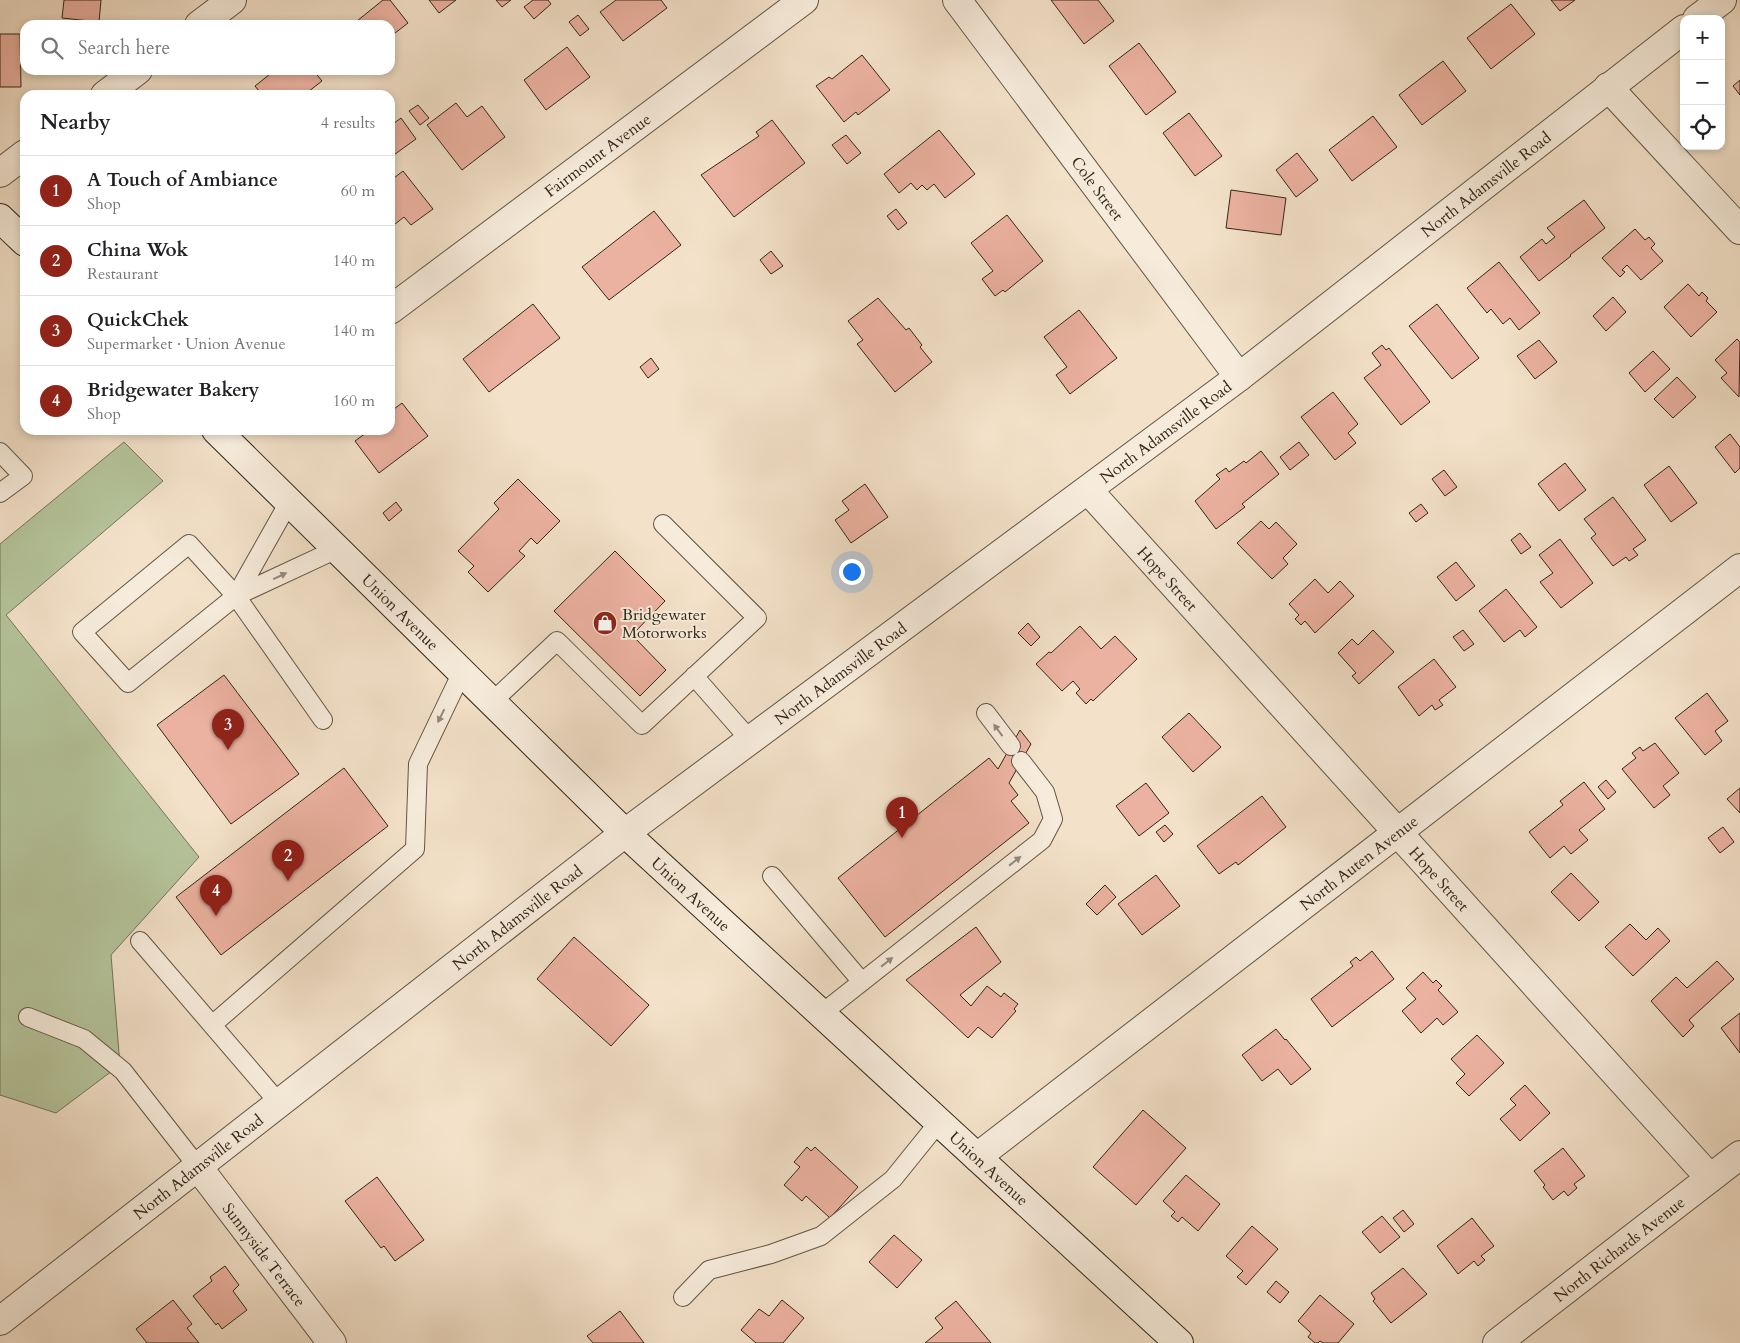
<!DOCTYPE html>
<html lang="en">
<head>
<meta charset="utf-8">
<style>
  :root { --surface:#fff; --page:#f6f6f6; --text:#202124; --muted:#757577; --line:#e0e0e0; --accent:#8f2418 }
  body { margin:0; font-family:Cardo,serif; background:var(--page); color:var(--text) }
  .controls { position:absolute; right:15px; top:15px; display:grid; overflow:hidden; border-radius:10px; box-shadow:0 2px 8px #0003 }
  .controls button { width:45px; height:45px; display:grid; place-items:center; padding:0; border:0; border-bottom:1px solid var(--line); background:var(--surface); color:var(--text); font:25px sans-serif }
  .you { position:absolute; left:851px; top:571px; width:18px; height:18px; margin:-12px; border:4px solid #fff; border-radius:50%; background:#1a73e8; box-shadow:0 0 0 8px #1a73e833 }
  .badge { display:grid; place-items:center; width:32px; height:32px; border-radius:50%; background:var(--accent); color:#fff; font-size:16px; font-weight:700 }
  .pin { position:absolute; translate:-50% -41px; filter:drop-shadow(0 1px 2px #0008) }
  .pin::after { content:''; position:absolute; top:26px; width:18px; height:15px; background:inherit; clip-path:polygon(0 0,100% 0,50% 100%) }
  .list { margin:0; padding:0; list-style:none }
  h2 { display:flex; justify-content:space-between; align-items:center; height:65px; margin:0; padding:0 20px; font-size:21px }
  h2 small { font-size:16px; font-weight:400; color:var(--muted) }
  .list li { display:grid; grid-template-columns:32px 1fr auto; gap:15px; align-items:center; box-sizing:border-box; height:70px; padding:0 20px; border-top:1px solid var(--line) }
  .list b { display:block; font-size:19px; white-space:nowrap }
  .list p { margin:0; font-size:16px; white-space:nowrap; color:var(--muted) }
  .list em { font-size:16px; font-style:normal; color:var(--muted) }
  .icon { flex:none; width:28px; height:28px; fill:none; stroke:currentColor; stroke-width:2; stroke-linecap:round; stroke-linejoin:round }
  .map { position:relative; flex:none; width:1740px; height:1343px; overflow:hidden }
  .search { position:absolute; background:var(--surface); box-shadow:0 2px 8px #0003; left:20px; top:20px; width:375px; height:55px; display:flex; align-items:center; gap:12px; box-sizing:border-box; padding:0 18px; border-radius:15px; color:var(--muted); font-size:19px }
  .panel { position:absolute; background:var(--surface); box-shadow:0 2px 8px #0003; left:20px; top:90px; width:375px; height:345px; border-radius:15px }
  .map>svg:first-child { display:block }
  .green { fill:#b5c49b; stroke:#747559 }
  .building { fill:#ecb2a1; stroke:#322617 }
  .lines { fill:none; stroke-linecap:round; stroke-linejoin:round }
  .lane-casing { stroke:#625544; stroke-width:20 }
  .street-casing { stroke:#625544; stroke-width:30 }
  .secondary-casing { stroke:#322617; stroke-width:30 }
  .lane { stroke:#f7ecdc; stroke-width:18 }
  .street { stroke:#f7ecdc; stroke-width:28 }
  .secondary { stroke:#f7ecdc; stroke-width:28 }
  .oneway { fill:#94897a }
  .labels { text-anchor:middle; stroke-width:4; stroke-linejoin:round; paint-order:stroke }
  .street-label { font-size:16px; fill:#322617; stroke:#f7ecdc }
  .poi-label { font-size:16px; fill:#322617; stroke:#f7ecdc; text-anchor:start }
</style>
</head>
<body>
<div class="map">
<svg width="1740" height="1343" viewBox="0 0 1740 1343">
  <rect width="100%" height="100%" fill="#f3e1c9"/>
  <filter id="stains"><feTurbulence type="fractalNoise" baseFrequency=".004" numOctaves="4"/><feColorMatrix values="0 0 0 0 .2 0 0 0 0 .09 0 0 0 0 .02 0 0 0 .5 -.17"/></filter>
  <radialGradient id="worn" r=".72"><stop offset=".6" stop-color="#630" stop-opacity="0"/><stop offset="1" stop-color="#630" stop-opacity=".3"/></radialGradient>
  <path class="green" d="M 124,442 L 163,481 L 6,615 L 199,857 L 111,955 L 120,1065 L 56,1113 L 0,1095 L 0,544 Z"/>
  <path class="building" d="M 64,0 L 101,0 L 99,22 L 62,18 Z
    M 383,0 L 390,0 L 408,23 L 390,37 L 390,25 L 352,25 Z
    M 429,0 L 456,0 L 439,13 Z
    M 496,0 L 511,0 L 502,7 Z
    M 533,0 L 548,0 L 551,4 L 534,19 L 524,7 Z
    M 616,0 L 661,0 L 667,8 L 623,41 L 600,12 Z
    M 1051,0 L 1098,0 L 1114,21 L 1084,44 Z
    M 1551,0 L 1575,0 L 1560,11 Z
    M 1511,4 L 1535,34 L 1491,69 L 1467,38 Z
    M 578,15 L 589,29 L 580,36 L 569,22 Z
    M 0,34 L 20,34 L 21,87 L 0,87 Z
    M 1139,43 L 1176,92 L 1146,115 L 1109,66 Z
    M 567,47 L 590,77 L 546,110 L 524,80 Z
    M 862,55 L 890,90 L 858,115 L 856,112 L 844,122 L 816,86 L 829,77 L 832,79 Z
    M 1443,61 L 1466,91 L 1422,125 L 1399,95 Z
    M 275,70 L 313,70 L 322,81 L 304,95 L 262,95 L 255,86 Z
    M 1740,80 L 1740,95 L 1733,86 Z
    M 456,103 L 467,117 L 482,106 L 505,137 L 462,170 L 427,125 Z
    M 418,105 L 429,118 L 420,125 L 409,111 Z
    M 1189,113 L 1222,156 L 1195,176 L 1163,133 Z
    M 1373,116 L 1397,147 L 1352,181 L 1329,150 Z
    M 401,118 L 416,139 L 391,157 L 390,126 Z
    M 772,120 L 805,163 L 734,217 L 701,175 L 759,136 L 756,132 Z
    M 939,130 L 975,174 L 945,198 L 934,184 L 927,190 L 922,185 L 917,190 L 911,183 L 899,193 L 884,174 Z
    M 846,135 L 861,153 L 847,164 L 832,145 Z
    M 1297,153 L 1318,180 L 1296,197 L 1276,170 Z
    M 403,171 L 433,209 L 411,225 L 404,217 L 390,228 L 390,181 Z
    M 1231,190 L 1286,198 L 1281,235 L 1226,228 Z
    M 1584,200 L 1605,228 L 1570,255 L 1571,256 L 1539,281 L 1520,257 L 1542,239 L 1546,244 L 1555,237 L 1547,228 Z
    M 896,209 L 907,223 L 898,230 L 887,216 Z
    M 654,211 L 681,245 L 609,300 L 582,267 Z
    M 1007,215 L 1043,261 L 1005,292 L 1003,290 L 995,296 L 982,279 L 993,271 L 971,243 Z
    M 1635,229 L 1645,240 L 1649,237 L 1655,244 L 1651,248 L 1663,261 L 1641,280 L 1627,265 L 1622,270 L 1625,272 L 1620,277 L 1602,258 Z
    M 771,251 L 783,266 L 771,274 L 760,260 Z
    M 1499,262 L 1540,313 L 1519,330 L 1510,318 L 1503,324 L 1491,309 L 1487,313 L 1467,288 Z
    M 1688,284 L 1699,296 L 1702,292 L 1708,298 L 1706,301 L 1717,312 L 1691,337 L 1664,307 Z
    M 1613,297 L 1626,312 L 1606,331 L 1593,316 Z
    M 878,298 L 906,330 L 909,328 L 922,345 L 920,347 L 932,362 L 895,392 L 857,344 L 863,340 L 848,321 Z
    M 533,304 L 560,338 L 489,392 L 463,359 Z
    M 1437,304 L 1479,358 L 1452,379 L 1409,326 Z
    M 1079,310 L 1117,358 L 1070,394 L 1056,375 L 1067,367 L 1044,337 Z
    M 1737,339 L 1740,342 L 1739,397 L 1721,378 L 1727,373 L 1715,360 Z
    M 1539,340 L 1557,362 L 1535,379 L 1517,356 Z
    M 1382,345 L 1386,350 L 1389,348 L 1430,402 L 1401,425 L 1364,378 L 1381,365 L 1372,353 Z
    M 1653,351 L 1670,369 L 1645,392 L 1629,373 Z
    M 651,358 L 659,369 L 648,378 L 640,367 Z
    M 1677,377 L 1696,397 L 1673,418 L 1654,399 Z
    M 1333,392 L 1358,424 L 1348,433 L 1356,443 L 1335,460 L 1301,417 Z
    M 402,403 L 428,436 L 379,473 L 355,441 L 370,430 L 390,430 L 390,412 Z
    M 1730,434 L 1740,447 L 1740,468 L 1735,473 L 1715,447 Z
    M 1299,442 L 1309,455 L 1290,470 L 1280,457 Z
    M 1261,451 L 1279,474 L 1242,504 L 1245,507 L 1216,529 L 1195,501 L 1220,479 L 1216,475 L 1226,468 L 1229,472 L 1244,461 L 1246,463 Z
    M 1565,463 L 1586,490 L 1559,511 L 1538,484 Z
    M 1669,466 L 1697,503 L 1671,522 L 1644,485 Z
    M 1444,470 L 1457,487 L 1445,496 L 1432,479 Z
    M 518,479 L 560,521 L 537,544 L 531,538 L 519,551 L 525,556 L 488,592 L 468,572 L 474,566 L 458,551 L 499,509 L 494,503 Z
    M 865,484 L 888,517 L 851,543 L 835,520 L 849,510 L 842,501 Z
    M 1613,497 L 1646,540 L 1633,549 L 1638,555 L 1629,561 L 1626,557 L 1613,566 L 1591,538 L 1596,534 L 1584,519 Z
    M 396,502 L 402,510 L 389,521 L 383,513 Z
    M 1421,504 L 1428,513 L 1416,522 L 1409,513 Z
    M 1261,521 L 1269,529 L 1276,522 L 1297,544 L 1283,558 L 1288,564 L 1272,579 L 1237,543 Z
    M 1520,533 L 1531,547 L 1521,554 L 1511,540 Z
    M 1560,539 L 1593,583 L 1561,608 L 1540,582 L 1553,573 L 1539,555 Z
    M 615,551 L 665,601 L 632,635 L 666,670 L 640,696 L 554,611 Z
    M 1456,562 L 1475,586 L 1456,601 L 1437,577 Z
    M 1315,579 L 1328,593 L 1340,581 L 1354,596 L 1315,633 L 1305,621 L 1301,625 L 1295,619 L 1299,615 L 1289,604 Z
    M 1506,589 L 1537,627 L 1525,637 L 1520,630 L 1504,642 L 1479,611 Z
    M 1028,623 L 1040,637 L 1031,646 L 1018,633 Z
    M 1080,626 L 1101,649 L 1115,636 L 1137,659 L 1093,701 L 1091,699 L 1086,704 L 1076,693 L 1080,689 L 1073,681 L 1062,691 L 1036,664 L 1049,652 L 1051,653 Z
    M 1373,630 L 1394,652 L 1359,684 L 1352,676 L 1356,673 L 1338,653 L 1352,639 L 1358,645 Z
    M 1463,630 L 1474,644 L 1464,651 L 1453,637 Z
    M 1434,659 L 1456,687 L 1439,700 L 1443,705 L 1435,710 L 1432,705 L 1419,716 L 1398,687 Z
    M 224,675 L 299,774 L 231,824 L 157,725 Z
    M 1707,693 L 1728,721 L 1715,731 L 1722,741 L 1705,755 L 1675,718 Z
    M 1189,713 L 1221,747 L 1193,772 L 1162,737 Z
    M 1020,730 L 1031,744 L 1009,783 L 1018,795 L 1011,801 L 1029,823 L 885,937 L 838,878 L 989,758 L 998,769 Z
    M 1655,743 L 1679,773 L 1663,786 L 1670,795 L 1654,808 L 1622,769 L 1636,758 L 1632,753 L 1640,747 L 1643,751 Z
    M 344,768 L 388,826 L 221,955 L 176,897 Z
    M 1606,780 L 1616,792 L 1608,799 L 1598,787 Z
    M 1584,782 L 1605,809 L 1579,830 L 1588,840 L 1571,854 L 1564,846 L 1550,858 L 1529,832 L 1563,805 L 1560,801 Z
    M 1146,783 L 1169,813 L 1139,836 L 1116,806 Z
    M 1740,788 L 1740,813 L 1727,799 Z
    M 1262,796 L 1286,827 L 1238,865 L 1236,862 L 1219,874 L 1197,846 Z
    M 1165,825 L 1173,834 L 1164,842 L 1156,832 Z
    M 1723,827 L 1734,842 L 1720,853 L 1708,838 Z
    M 1571,873 L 1599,902 L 1579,921 L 1551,892 Z
    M 1156,875 L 1180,906 L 1142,935 L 1118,904 Z
    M 1105,885 L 1116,897 L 1097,915 L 1086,904 Z
    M 1630,924 L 1646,940 L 1658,928 L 1670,941 L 1633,976 L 1605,947 Z
    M 976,927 L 1001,962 L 960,995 L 971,1006 L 987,986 L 1001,997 L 1004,993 L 1018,1004 L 1014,1009 L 1016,1011 L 992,1038 L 978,1027 L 968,1038 L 906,980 Z
    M 574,937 L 649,1005 L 611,1046 L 537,979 Z
    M 1372,951 L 1394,979 L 1332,1027 L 1311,999 L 1353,966 L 1350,962 L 1356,957 L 1360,961 Z
    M 1717,961 L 1734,979 L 1689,1020 L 1694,1026 L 1683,1037 L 1651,1001 L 1676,977 L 1687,988 Z
    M 1423,972 L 1433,983 L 1436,980 L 1442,986 L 1438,990 L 1458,1012 L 1443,1025 L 1437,1018 L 1421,1033 L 1402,1011 L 1416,999 L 1406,988 Z
    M 1740,1013 L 1740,1053 L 1721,1028 Z
    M 1276,1029 L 1285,1040 L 1286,1039 L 1311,1069 L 1291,1085 L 1278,1069 L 1262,1081 L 1242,1055 Z
    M 1477,1035 L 1504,1063 L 1469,1096 L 1456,1083 L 1465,1074 L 1451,1059 Z
    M 1525,1085 L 1550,1113 L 1520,1141 L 1500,1119 L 1516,1105 L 1510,1099 Z
    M 1143,1110 L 1186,1148 L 1136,1205 L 1093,1167 Z
    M 807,1147 L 811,1151 L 815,1147 L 858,1187 L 830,1218 L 806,1196 L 802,1201 L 784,1185 L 800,1167 L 794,1162 Z
    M 1563,1148 L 1585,1176 L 1574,1184 L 1577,1188 L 1568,1196 L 1564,1191 L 1553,1200 L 1543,1187 L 1545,1185 L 1534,1171 Z
    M 1186,1175 L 1220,1204 L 1198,1231 L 1182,1217 L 1178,1222 L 1171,1216 L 1175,1212 L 1163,1201 Z
    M 377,1177 L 424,1240 L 395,1261 L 384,1246 L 381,1248 L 345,1201 Z
    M 1403,1210 L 1414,1224 L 1404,1232 L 1393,1218 Z
    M 1382,1216 L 1400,1237 L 1380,1253 L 1362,1232 Z
    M 1472,1218 L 1494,1246 L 1481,1256 L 1485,1260 L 1478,1266 L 1474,1261 L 1458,1274 L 1437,1246 Z
    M 1252,1226 L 1278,1249 L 1246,1285 L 1237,1277 L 1243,1271 L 1226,1256 Z
    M 894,1235 L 922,1260 L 897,1288 L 869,1262 Z
    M 225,1266 L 239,1285 L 233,1291 L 247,1310 L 222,1329 L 218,1323 L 216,1325 L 193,1296 L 212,1281 L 210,1277 Z
    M 1403,1268 L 1427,1294 L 1391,1323 L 1373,1301 L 1375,1299 L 1371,1293 Z
    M 1276,1281 L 1289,1292 L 1280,1303 L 1267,1292 Z
    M 1320,1295 L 1354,1324 L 1338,1343 L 1323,1343 L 1320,1341 L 1318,1343 L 1315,1343 L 1308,1337 L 1311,1333 L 1298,1321 Z
    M 173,1300 L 192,1324 L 187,1328 L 199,1343 L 147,1343 L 136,1329 Z
    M 782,1300 L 804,1318 L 783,1343 L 756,1343 L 741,1330 L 759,1309 L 769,1316 Z
    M 956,1301 L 991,1343 L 925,1343 L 943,1328 L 935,1318 Z
    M 620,1311 L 644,1343 L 593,1343 L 587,1336 Z"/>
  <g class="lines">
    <g class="lane-casing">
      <path id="lane" d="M 0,452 L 23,476 L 0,493
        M 236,596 L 289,502
        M 694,676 L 750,740
        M 492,702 L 557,641 L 642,725 L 757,618 L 663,524
        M 986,713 L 1011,746
        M 323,720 L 236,596 L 189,544 L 82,632 L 128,683 L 236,596 L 337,549
        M 772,876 L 862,982
        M 140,941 L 279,1103
        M 821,1014 L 1042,840 L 1053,819 L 1045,792 L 1021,761
        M 28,1017 L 84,1039 L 123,1071 L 198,1167
        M 212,1025 L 415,849 L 418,764 L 462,672
        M 683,1297 L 709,1270 L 771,1254 L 821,1236 L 893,1179 L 939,1122"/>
    </g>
    <g class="street-casing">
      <g id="street">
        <path id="s1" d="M 957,0 L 1239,377"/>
        <path d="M 1697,19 L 1722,0"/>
        <path d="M 199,25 L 232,0"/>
        <path d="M 1608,87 L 1740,230"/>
        <path d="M 105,95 L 138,70"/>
        <path d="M 0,173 L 25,154"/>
        <path id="s2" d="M 390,310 L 804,0"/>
        <path id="s3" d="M 1088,490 L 1710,1178"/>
        <path id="s4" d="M 977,1157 L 1740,568"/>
        <path id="s5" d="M 198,1167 L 332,1343"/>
        <path id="s6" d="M 0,1321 L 625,833 L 1239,377 L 1684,29"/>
        <path id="s7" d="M 1497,1343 L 1740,1155"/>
      </g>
    </g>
    <g class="secondary-casing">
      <g id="secondary">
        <path d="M 0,218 L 25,242"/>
        <path id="s8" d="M 216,430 L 625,833 L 1179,1343"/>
      </g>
    </g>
    <use href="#lane" class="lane"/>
    <use href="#street" class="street"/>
    <use href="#secondary" class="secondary"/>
  </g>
  <defs><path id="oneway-solid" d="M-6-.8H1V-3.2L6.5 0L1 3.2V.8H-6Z" transform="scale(1.25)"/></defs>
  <g class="oneway">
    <use href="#oneway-solid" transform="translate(280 576) rotate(-25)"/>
    <use href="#oneway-solid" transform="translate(441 716) rotate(116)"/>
    <use href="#oneway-solid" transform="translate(998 730) rotate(-126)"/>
    <use href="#oneway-solid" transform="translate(1015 861) rotate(-38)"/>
    <use href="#oneway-solid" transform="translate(887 962) rotate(-38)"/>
  </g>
  <defs>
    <g id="shop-disc" transform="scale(1.25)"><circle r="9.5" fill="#8f2418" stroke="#f7ecdc"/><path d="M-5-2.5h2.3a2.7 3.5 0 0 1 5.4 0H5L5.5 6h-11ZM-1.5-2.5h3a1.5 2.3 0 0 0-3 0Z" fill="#fff"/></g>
  </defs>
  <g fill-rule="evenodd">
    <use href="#shop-disc" x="605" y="623"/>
  </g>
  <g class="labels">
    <g class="street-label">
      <text dy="6" stroke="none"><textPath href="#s2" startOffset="259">Fairmount Avenue</textPath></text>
      <text dy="6" stroke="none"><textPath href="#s6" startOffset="1871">North Adamsville Road</textPath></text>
      <text dy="6" stroke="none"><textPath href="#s1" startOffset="235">Cole Street</textPath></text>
      <text dy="6" stroke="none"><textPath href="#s6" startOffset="1466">North Adamsville Road</textPath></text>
      <text dy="6" stroke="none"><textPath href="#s3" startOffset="119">Hope Street</textPath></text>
      <text dy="6" stroke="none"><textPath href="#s8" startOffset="259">Union Avenue</textPath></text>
      <text dy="6" stroke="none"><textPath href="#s6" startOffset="1061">North Adamsville Road</textPath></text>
      <text dy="6" stroke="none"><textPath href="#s4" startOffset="482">North Auten Avenue</textPath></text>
      <text dy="6" stroke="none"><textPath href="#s3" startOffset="524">Hope Street</textPath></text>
      <text dy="6" stroke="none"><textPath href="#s8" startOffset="664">Union Avenue</textPath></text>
      <text dy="6" stroke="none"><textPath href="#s6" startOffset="656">North Adamsville Road</textPath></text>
      <text dy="6" stroke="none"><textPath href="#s6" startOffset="251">North Adamsville Road</textPath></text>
      <text dy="6" stroke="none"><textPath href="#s8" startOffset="1069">Union Avenue</textPath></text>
      <text dy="6" stroke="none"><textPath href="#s7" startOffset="154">North Richards Avenue</textPath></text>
      <text dy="6" stroke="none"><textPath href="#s5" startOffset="110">Sunnyside Terrace</textPath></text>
    </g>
    <g class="poi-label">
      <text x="622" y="620">Bridgewater<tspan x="622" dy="18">Motorworks</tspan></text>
    </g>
  </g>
  <rect width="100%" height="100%" filter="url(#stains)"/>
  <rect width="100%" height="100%" fill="url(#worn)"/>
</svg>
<div class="controls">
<button>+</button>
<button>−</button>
<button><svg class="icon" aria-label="locate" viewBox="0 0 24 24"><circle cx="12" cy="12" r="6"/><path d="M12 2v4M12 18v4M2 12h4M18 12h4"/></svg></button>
</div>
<div class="you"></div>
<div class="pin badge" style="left:902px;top:838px">1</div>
<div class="pin badge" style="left:288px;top:881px">2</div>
<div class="pin badge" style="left:228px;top:750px">3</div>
<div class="pin badge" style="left:216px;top:916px">4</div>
<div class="search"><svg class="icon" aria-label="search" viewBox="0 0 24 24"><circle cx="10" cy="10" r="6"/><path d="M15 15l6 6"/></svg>Search here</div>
<section class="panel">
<h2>Nearby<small>4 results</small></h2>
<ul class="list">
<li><span class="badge">1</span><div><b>A Touch of Ambiance</b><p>Shop</p></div><em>60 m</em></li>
<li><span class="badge">2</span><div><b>China Wok</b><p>Restaurant</p></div><em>140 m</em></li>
<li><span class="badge">3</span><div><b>QuickChek</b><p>Supermarket · Union Avenue</p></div><em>140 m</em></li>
<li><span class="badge">4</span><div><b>Bridgewater Bakery</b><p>Shop</p></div><em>160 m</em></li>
</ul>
</section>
</div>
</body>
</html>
